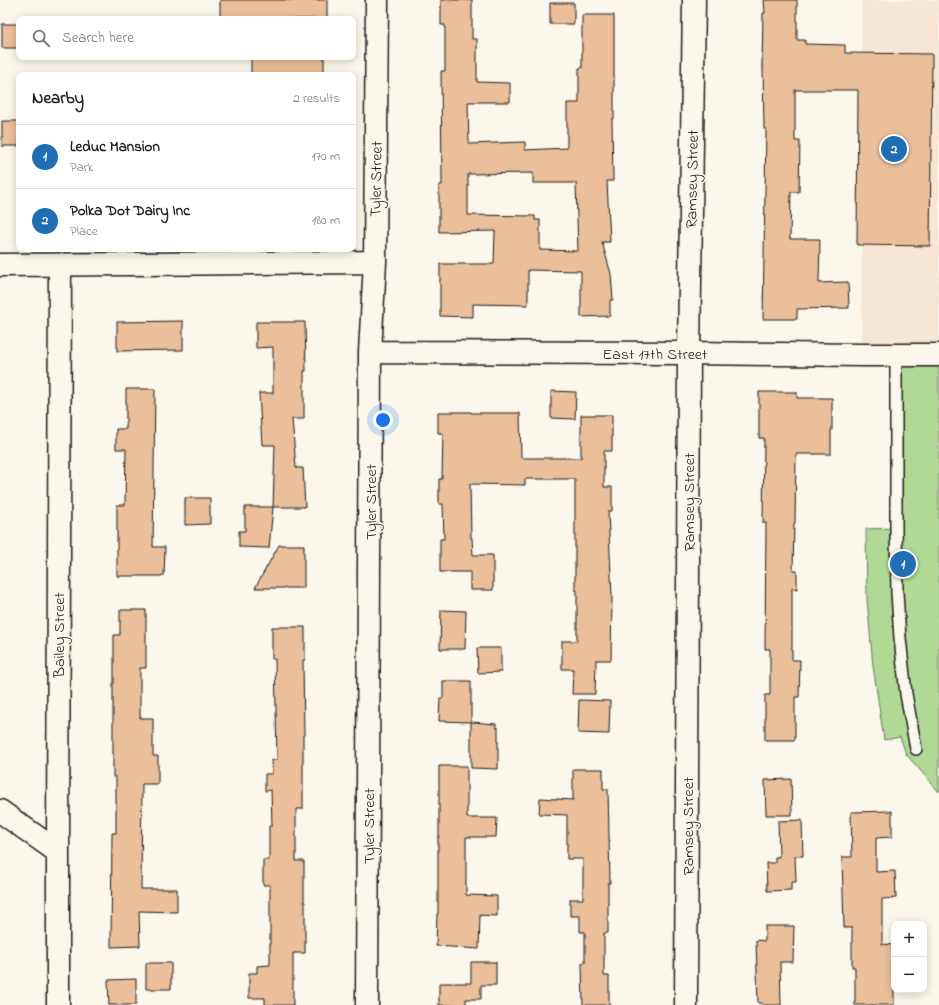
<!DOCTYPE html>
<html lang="en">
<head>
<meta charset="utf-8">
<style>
  :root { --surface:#fff; --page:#f6f6f6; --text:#222; --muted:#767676; --line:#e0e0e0; --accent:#1f6fb2 }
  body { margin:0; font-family:"Indie Flower",sans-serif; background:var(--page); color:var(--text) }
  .controls { position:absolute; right:12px; bottom:12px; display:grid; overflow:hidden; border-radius:8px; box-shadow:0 2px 10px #0003 }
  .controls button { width:36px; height:36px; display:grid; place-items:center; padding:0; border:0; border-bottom:1px solid var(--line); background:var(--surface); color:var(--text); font:20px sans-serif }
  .you { position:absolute; left:383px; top:420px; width:14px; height:14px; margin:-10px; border:3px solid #fff; border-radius:50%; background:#1a73e8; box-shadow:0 0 0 6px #1a73e833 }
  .badge { display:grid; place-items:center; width:26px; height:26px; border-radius:50%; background:var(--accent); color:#fff; font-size:13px; font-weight:700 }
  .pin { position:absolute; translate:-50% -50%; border:2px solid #fff; box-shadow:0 1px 4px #0006 }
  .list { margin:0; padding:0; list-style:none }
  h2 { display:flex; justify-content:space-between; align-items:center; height:52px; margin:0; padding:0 16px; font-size:17px }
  h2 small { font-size:13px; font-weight:400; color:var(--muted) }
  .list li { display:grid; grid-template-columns:26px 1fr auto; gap:12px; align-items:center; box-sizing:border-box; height:64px; padding:0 16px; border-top:1px solid var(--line) }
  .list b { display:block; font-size:15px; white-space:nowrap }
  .list p { margin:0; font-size:13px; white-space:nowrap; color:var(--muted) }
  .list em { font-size:13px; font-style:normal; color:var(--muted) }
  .icon { flex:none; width:22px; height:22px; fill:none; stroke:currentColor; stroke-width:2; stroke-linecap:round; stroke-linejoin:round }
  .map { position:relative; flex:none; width:939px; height:1005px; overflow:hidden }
  .search { position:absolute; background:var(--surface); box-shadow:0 2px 10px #0003; left:16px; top:16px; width:340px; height:44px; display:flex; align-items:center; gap:10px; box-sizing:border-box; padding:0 14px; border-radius:8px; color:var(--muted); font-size:15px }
  .panel { position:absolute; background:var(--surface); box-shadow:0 2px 10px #0003; left:16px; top:72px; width:340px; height:180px; border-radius:8px }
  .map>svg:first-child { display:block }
  .built { fill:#f6e6d3 }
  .green { fill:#b0d996; stroke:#667a59 }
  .building { fill:#ebbf9a; stroke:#1c1c1c; fill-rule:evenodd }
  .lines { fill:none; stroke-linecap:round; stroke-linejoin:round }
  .lane-casing { stroke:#1c1c1c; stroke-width:14 }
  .street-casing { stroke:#1c1c1c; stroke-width:25 }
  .lane { stroke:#fbf7ec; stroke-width:11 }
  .street { stroke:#fbf7ec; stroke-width:22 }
  .labels { text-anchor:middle; stroke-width:3; stroke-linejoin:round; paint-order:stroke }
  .street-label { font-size:16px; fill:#1c1c1c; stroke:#fbf7ec }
</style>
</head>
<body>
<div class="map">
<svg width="939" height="1005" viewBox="0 0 939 1005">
  <rect width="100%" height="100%" fill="#fbf7ec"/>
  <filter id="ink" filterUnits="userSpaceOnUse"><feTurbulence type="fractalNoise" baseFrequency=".025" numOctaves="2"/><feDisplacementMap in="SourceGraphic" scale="8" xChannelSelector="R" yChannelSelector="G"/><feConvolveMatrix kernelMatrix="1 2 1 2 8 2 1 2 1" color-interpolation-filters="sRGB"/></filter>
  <g filter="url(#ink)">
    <path class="built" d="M 862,0 L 939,0 L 939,355 L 862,355 Z"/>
    <path class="green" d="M 896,355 L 939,355 L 939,792 L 906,754 L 900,737 L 884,740 L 873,666 L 867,599 L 866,529 L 895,528 Z"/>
    <path class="building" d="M 220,0 L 327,0 L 327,19 L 251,19 L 220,17 Z
      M 441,0 L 472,0 L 472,39 L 477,39 L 477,82 L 510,83 L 510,102 L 468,102 L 469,144 L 525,142 L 525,150 L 567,148 L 567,103 L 579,103 L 579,68 L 582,68 L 582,15 L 614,15 L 614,119 L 612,119 L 613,181 L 607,181 L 610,242 L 602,242 L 611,274 L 613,300 L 610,300 L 610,316 L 581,317 L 581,271 L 528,270 L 528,305 L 473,304 L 473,317 L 440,316 L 440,264 L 494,264 L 495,231 L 439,232 L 439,185 L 442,185 L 441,71 L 445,71 L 445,25 L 441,25 ZM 533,173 L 533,183 L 576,183 L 578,251 L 540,250 L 540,220 L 535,220 L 535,216 L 468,215 L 468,174 Z
      M 764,0 L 797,0 L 797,40 L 805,40 L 805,44 L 845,45 L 845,53 L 932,54 L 930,246 L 857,245 L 858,90 L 795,90 L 795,141 L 800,141 L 799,192 L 791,192 L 790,239 L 820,239 L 819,283 L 848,282 L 849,308 L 797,309 L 797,319 L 763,319 L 766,129 L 764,129 L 763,66 L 762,66 L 763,13 L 765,13 Z
      M 550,3 L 574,3 L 574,24 L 550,24 Z
      M 2,24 L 19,24 L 19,48 L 2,48 Z
      M 251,57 L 324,57 L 324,75 L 251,75 Z
      M 2,121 L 19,121 L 19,146 L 2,146 Z
      M 183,321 L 183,350 L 117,351 L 117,322 Z
      M 256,322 L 305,322 L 306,371 L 304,371 L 304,419 L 292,419 L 296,468 L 303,468 L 305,507 L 273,507 L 275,445 L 262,445 L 259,393 L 273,393 L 273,347 L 256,348 Z
      M 126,389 L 155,389 L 153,547 L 165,547 L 164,576 L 117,576 L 117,505 L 125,505 L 126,449 L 116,449 L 116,429 L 126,429 Z
      M 551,391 L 576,392 L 575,419 L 551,418 Z
      M 759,392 L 797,392 L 797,398 L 832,398 L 832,430 L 831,430 L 831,454 L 796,454 L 795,523 L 794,523 L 793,571 L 797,571 L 797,589 L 792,588 L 792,660 L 800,660 L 799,697 L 795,697 L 795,740 L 765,740 L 765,695 L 770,695 L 770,649 L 765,649 L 766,523 L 763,523 L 764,438 L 759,438 Z
      M 438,412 L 471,412 L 471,413 L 520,413 L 521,458 L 581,458 L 581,415 L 612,415 L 612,451 L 604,451 L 604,487 L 612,487 L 612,511 L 608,511 L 612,596 L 611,660 L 596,660 L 595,694 L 572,694 L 573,669 L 562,669 L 562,641 L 577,641 L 577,590 L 575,590 L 575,479 L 525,479 L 525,485 L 470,484 L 471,538 L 472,538 L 473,555 L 493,555 L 493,590 L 470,590 L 470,572 L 440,572 L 440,539 L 444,539 L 443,504 L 439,504 L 439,479 L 442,479 L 443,433 L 438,433 Z
      M 185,498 L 210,498 L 210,524 L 185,525 Z
      M 245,507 L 273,507 L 269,548 L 239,547 L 239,531 L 245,531 Z
      M 279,545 L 304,545 L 304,588 L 255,588 Z
      M 120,610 L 146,610 L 146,668 L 140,668 L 140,718 L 153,718 L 153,756 L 158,756 L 158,784 L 142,784 L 141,889 L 177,889 L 177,912 L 139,911 L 140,946 L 111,947 L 112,833 L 116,833 L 116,777 L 113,777 L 113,683 L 114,683 L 114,635 L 120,635 Z
      M 441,610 L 466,611 L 465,649 L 440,649 Z
      M 272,627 L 305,627 L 305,660 L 303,660 L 304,735 L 303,735 L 303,809 L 296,809 L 296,861 L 304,861 L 304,902 L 305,902 L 305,953 L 293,953 L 293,1005 L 265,1005 L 265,998 L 249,998 L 249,973 L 257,973 L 257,966 L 270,965 L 270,885 L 263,885 L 263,860 L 269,860 L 269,826 L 272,826 L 271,790 L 265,791 L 265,774 L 272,774 L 272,760 L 277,760 L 275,659 L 272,659 Z
      M 477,648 L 501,648 L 501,672 L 478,673 Z
      M 443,681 L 471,681 L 471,722 L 496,724 L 496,728 L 498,727 L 498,769 L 471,768 L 471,722 L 439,721 L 440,698 L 443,698 Z
      M 579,700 L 610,701 L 609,734 L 578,733 Z
      M 439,766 L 467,766 L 467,818 L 497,818 L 496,837 L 466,837 L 466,895 L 497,896 L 497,916 L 480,915 L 479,949 L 436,946 L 437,914 L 438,914 L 438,837 L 439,837 Z
      M 573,769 L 603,769 L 603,789 L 608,789 L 610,883 L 608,883 L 608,933 L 604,933 L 604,976 L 609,976 L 609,1005 L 583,1005 L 582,963 L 585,963 L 585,932 L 580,932 L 580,916 L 570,916 L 570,899 L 583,899 L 583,859 L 567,859 L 567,815 L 539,814 L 540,798 L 573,800 Z
      M 791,779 L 792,815 L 766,815 L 765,780 Z
      M 892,811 L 892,837 L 876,838 L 876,872 L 895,871 L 896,898 L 882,899 L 882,944 L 894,945 L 894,1005 L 855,1005 L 855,967 L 852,967 L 852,928 L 844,928 L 842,857 L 852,857 L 851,812 Z
      M 802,820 L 803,856 L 795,856 L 796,882 L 791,882 L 791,890 L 767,891 L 766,863 L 775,863 L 775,857 L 779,857 L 778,821 Z
      M 765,926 L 794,926 L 793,962 L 780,962 L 781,1005 L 762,1005 L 762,1003 L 758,1003 L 756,940 L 765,941 Z
      M 471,962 L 496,962 L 496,985 L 481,985 L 481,999 L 466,999 L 466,1005 L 439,1005 L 439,983 L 471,983 Z
      M 146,963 L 171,963 L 171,989 L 146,989 Z
      M 136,979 L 136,1005 L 109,1005 L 108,980 Z"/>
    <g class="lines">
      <g class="lane-casing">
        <path id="lane" d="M 896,355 L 896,528 L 897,593 L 900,638 L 906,694 L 916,749"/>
      </g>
      <g class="street-casing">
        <path id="street" d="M 0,265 L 375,262
          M 370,352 L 689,353 L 862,355 L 939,355
          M 0,811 L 58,852
          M 58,1005 L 58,852 L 60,265
          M 367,1005 L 370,352 L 375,262 L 377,0
          M 686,1005 L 689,353 L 694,0"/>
      </g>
      <use href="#lane" class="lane"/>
      <use href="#street" class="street"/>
    </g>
  </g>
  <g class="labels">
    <g class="street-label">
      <text transform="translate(375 179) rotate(-89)" y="6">Tyler Street</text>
      <text transform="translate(691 179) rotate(-89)" y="6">Ramsey Street</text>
      <text x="655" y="359">East 17th Street</text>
      <text transform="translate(370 502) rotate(-90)" y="6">Tyler Street</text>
      <text transform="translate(688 502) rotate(-90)" y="6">Ramsey Street</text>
      <text transform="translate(58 635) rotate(-90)" y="6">Bailey Street</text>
      <text transform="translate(368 826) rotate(-90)" y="6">Tyler Street</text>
      <text transform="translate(687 826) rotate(-90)" y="6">Ramsey Street</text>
    </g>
  </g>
</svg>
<div class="controls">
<button>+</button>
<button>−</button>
</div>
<div class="you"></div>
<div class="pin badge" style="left:903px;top:564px">1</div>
<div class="pin badge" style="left:894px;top:149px">2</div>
<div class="search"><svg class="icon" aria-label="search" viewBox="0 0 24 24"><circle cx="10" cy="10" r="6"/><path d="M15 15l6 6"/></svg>Search here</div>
<section class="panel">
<h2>Nearby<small>2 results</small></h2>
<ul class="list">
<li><span class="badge">1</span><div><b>Leduc Mansion</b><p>Park</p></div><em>170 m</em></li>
<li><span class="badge">2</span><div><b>Polka Dot Dairy Inc</b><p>Place</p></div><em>180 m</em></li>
</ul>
</section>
</div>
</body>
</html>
